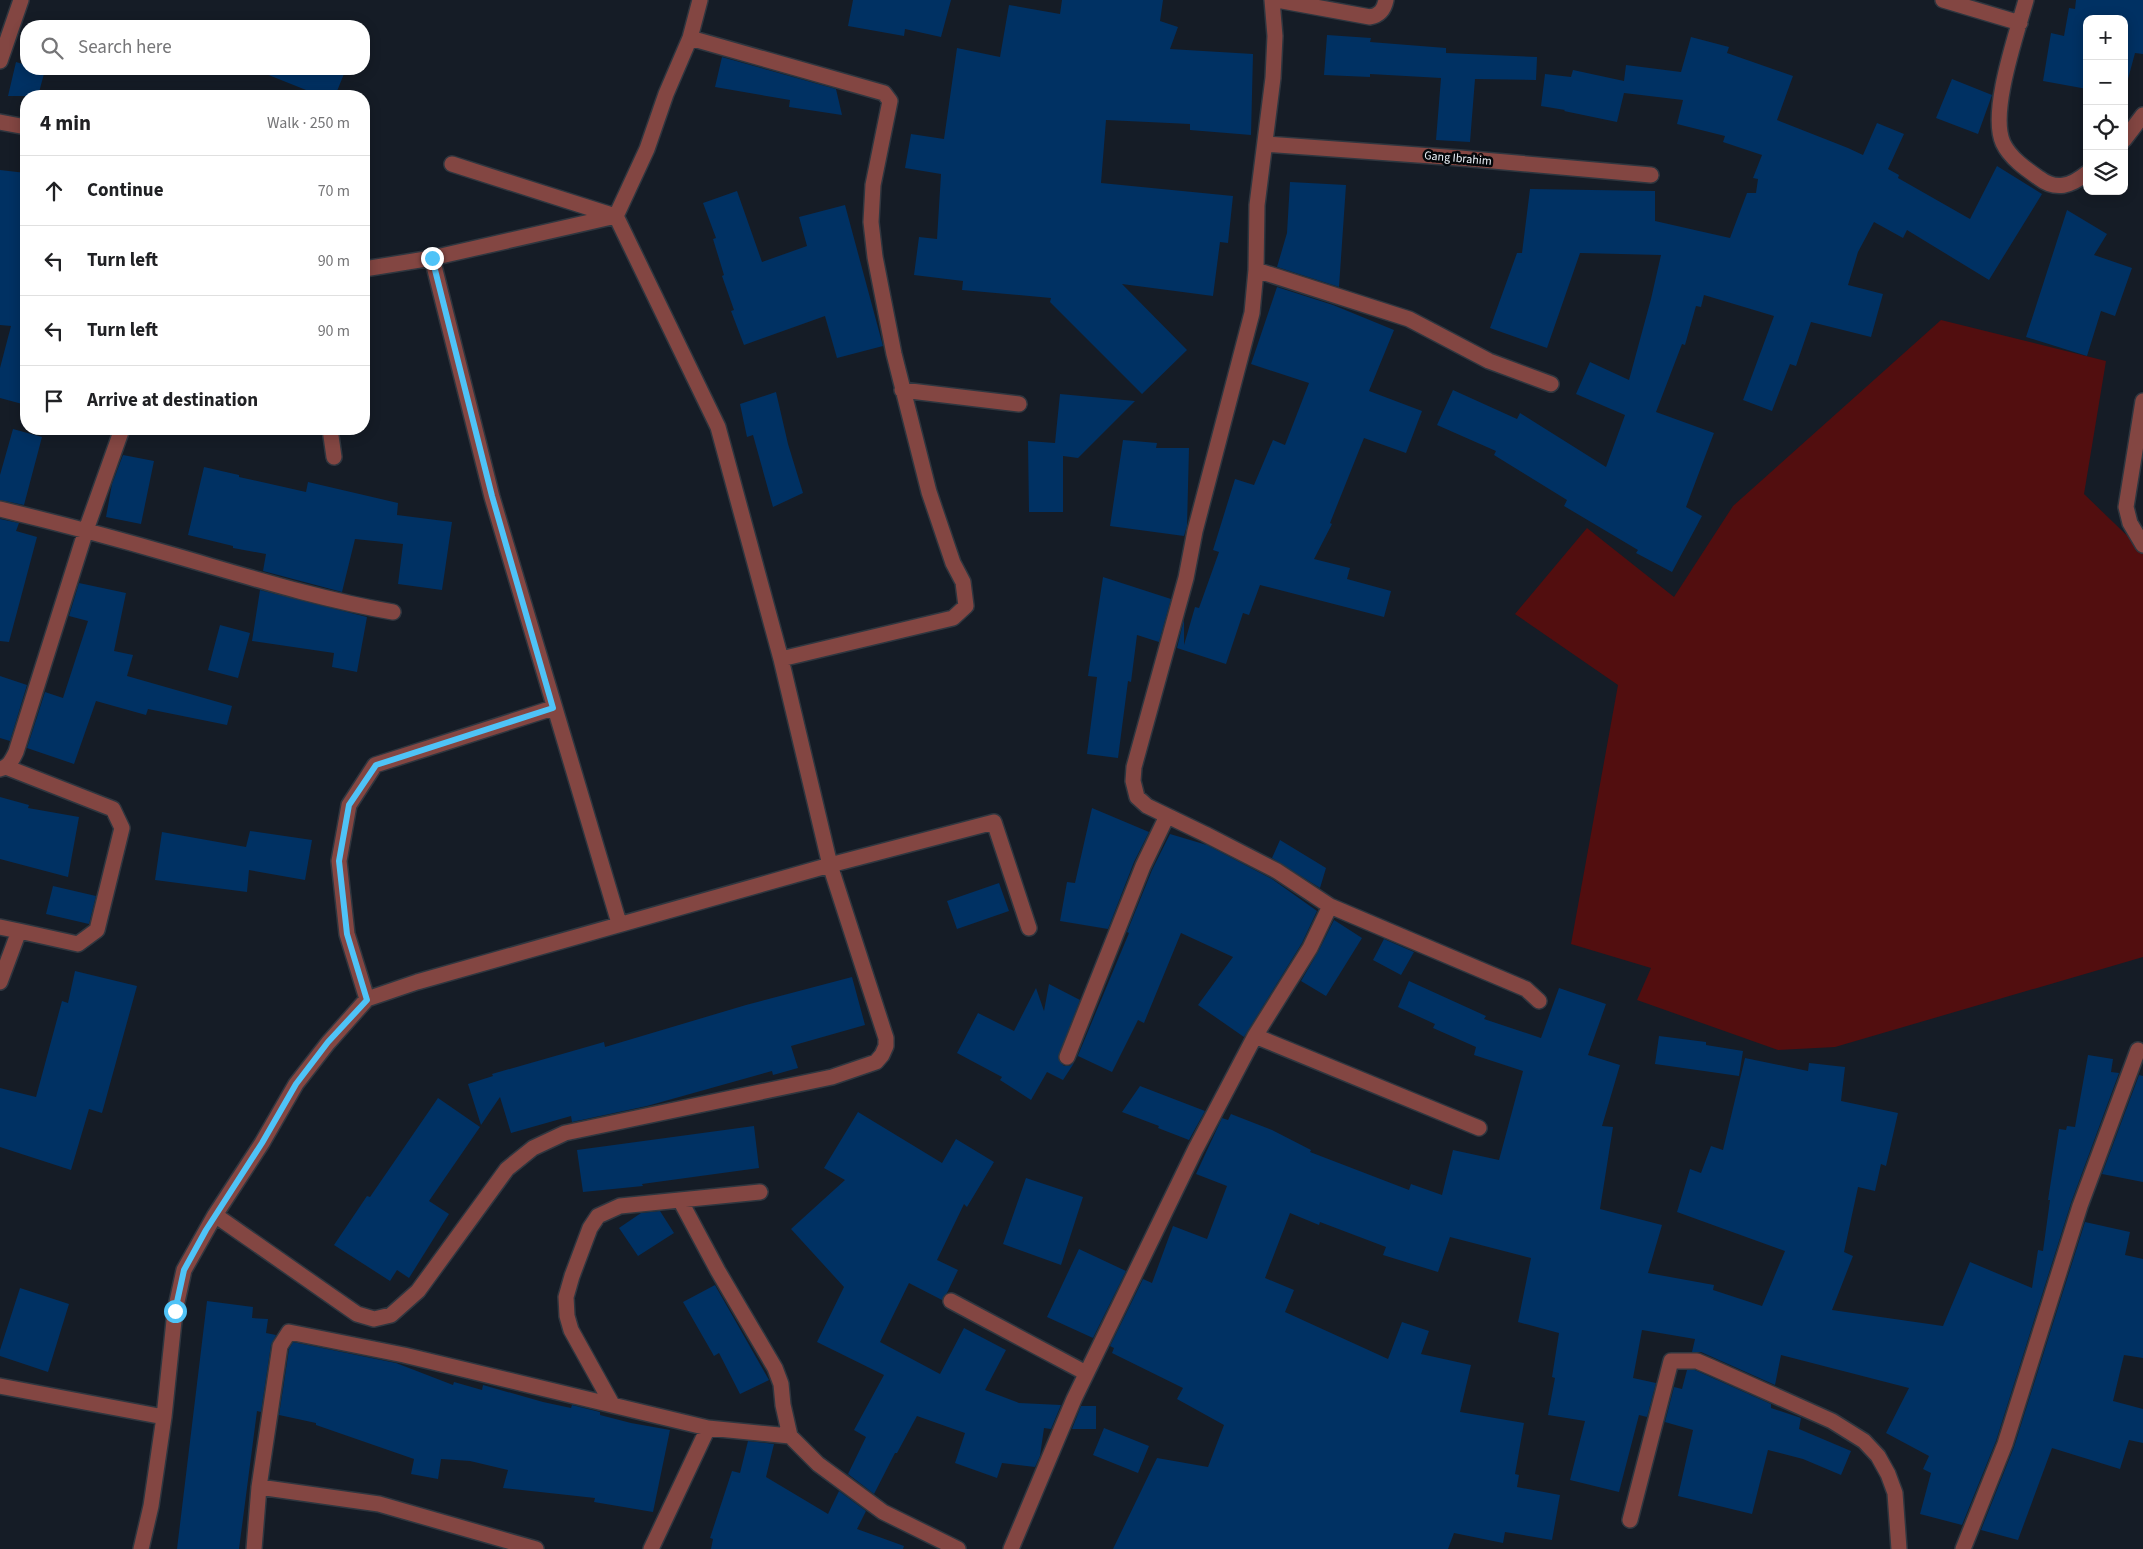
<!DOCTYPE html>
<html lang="en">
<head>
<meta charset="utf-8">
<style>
  :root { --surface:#fff; --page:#f6f6f6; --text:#202124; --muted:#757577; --line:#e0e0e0 }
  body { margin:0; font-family:"Source Sans 3",sans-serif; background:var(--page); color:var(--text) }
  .controls { position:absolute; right:15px; top:15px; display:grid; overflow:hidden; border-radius:10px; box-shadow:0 2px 12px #0003 }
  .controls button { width:45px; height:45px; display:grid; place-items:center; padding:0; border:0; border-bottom:1px solid var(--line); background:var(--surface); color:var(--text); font:25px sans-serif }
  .stop { position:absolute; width:15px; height:15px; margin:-11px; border:4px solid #4fc3f7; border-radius:50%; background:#fff }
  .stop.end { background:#4fc3f7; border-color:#fff; box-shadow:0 1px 5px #0008 }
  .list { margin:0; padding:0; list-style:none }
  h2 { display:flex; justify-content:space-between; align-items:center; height:65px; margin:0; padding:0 20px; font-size:21px }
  h2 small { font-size:16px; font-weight:400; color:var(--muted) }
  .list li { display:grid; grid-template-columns:32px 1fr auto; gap:15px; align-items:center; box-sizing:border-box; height:70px; padding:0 20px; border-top:1px solid var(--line) }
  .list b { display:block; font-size:19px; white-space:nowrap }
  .list em { font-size:16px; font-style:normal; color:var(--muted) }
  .icon { flex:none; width:28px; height:28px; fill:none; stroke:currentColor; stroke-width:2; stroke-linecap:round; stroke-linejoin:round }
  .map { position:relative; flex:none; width:2143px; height:1549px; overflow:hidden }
  .search { position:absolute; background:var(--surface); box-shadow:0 2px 12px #0003; left:20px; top:20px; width:350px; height:55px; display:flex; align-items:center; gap:12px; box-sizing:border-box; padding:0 18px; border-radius:20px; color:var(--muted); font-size:19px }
  .panel { position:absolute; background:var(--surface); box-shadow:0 2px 12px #0003; left:20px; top:90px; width:350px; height:345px; border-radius:20px }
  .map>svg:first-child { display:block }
  .green { fill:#520e0f }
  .building { fill:#003163 }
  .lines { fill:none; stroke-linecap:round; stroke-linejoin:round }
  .street-casing { stroke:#2f363f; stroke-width:18 }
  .street { stroke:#834642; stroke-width:15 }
  .route { stroke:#4fc3f7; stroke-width:6 }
  .labels { text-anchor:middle; stroke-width:5; stroke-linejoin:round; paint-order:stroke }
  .street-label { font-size:12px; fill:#edf3fa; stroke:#04070a }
</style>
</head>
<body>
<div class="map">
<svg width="2143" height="1549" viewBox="0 0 2143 1549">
  <rect width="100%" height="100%" fill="#151c26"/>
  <path class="green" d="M 1941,320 L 2106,361 L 2084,494 L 2143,551 L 2143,957 L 1835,1047 L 1778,1050 L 1637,1000 L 1651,968 L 1571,944 L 1618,685 L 1515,614 L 1587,528 L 1674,597 L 1733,506 Z"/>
  <path class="building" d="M 853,0 L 951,0 L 941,37 L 905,29 L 904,36 L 848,26 Z
    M 1062,0 L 1163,0 L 1160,21 L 1178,27 L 1170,49 L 1253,54 L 1251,135 L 1190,130 L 1190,124 L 1106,120 L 1101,183 L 1233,196 L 1228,243 L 1220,242 L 1213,296 L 1122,284 L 1187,350 L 1142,394 L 1050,302 L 1051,298 L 962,290 L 963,281 L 914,275 L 919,237 L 937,239 L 941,174 L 905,168 L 911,134 L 944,139 L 957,48 L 1000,57 L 1009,5 L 1060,14 Z
    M 2076,0 L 2143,0 L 2143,54 L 2135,53 L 2128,79 L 2125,78 L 2124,83 L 2124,19 L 2087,19 L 2087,89 L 2043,81 L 2051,33 L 2064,36 L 2069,8 L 2075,9 Z
    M 1327,35 L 1371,38 L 1370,42 L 1446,48 L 1446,53 L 1537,57 L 1536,80 L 1475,79 L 1470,142 L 1436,140 L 1441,78 L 1370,74 L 1370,77 L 1324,75 Z
    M 1691,37 L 1729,47 L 1727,53 L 1793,76 L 1777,120 L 1848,148 L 1863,155 L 1877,123 L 1904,134 L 1888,169 L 1899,175 L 1898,178 L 1970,219 L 1997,166 L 2042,194 L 1989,280 L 1907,230 L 1903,238 L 1874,222 L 1858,252 L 1848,285 L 1883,294 L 1871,337 L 1811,322 L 1796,366 L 1790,364 L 1772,411 L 1743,400 L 1774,316 L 1704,295 L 1701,307 L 1696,306 L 1685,345 L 1682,344 L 1656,412 L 1714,433 L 1686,507 L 1702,516 L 1672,572 L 1636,553 L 1638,550 L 1564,506 L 1567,500 L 1494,455 L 1496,451 L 1437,425 L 1453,390 L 1517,419 L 1520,413 L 1606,467 L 1625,415 L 1576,394 L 1590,362 L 1629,380 L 1651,299 L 1661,255 L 1580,253 L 1547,348 L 1490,328 L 1517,253 L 1522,253 L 1530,189 L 1655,191 L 1655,221 L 1730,238 L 1747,193 L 1756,193 L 1758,179 L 1753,178 L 1762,155 L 1723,142 L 1725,136 L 1677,124 L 1683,100 L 1624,93 L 1617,122 L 1564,111 L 1565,110 L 1541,106 L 1545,74 L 1571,77 L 1573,70 L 1624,81 L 1626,65 L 1681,72 Z
    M 722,57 L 836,89 L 842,115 L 789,107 L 790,100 L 715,87 Z
    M 16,62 L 26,65 L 26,69 L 45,70 L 38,96 L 8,96 Z
    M 256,69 L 346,69 L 335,96 L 321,96 L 256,70 Z
    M 1952,79 L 1992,95 L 1978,134 L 1936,118 Z
    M 0,170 L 26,173 L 26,405 L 0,398 L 0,368 L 11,326 L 0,325 Z
    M 1290,182 L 1346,185 L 1339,287 L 1277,267 L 1287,233 Z
    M 737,191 L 762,262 L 807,246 L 799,217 L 845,205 L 883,346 L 837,358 L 825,316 L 744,345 L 731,311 L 734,310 L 722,276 L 724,275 L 713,239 L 716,238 L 703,203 Z
    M 2067,210 L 2107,234 L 2094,255 L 2132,268 L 2115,316 L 2101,311 L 2087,356 L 2026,337 Z
    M 1277,287 L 1333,305 L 1394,330 L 1369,391 L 1422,411 L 1406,453 L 1364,438 L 1330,523 L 1332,524 L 1314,559 L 1350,568 L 1347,579 L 1391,591 L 1384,617 L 1260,585 L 1249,615 L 1243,613 L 1226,664 L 1177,648 L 1184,619 L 1184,645 L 1195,607 L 1199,608 L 1219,552 L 1213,550 L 1235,479 L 1254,485 L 1273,440 L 1285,445 L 1309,383 L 1251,364 Z
    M 776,392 L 788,444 L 803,493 L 773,507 L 753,435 L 747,437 L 740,404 Z
    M 1060,394 L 1135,401 L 1078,458 L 1063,456 L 1063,512 L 1029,512 L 1028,441 L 1055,443 Z
    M 13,429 L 42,437 L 24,505 L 0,500 L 0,475 Z
    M 1123,440 L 1157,443 L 1156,448 L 1189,448 L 1187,526 L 1184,536 L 1110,526 Z
    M 123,455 L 154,461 L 141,524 L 106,517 L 112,484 Z
    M 204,467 L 239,475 L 239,477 L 306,492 L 308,482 L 398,503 L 397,515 L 452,522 L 442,590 L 398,584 L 403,544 L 355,539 L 342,592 L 263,571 L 266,554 L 233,548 L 233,546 L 188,535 Z
    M 0,519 L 19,523 L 16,531 L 37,537 L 9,642 L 0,641 Z
    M 1103,577 L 1171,599 L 1159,642 L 1137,635 L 1131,682 L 1128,681 L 1118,758 L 1087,754 L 1097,677 L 1088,676 Z
    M 79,583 L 126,593 L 114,651 L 133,655 L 127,676 L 232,706 L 227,725 L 148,709 L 146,715 L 96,701 L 74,764 L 27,748 L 45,692 L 63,698 L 88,621 L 69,616 Z
    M 260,590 L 367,617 L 357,672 L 332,667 L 334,653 L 252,641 Z
    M 220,625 L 250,633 L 238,678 L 208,670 Z
    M 0,676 L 27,685 L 10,741 L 0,738 Z
    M 0,797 L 29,805 L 28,808 L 79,817 L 68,877 L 0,859 Z
    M 1092,808 L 1149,832 L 1134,862 L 1108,929 L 1060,921 L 1067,882 L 1075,883 Z
    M 250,831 L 312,840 L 305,880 L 249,870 L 247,892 L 155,880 L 162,832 L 246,847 Z
    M 1170,834 L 1207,845 L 1272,879 L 1317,911 L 1302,943 L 1244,1037 L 1198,1005 L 1233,957 L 1181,933 L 1144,1023 L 1138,1020 L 1112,1072 L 1078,1056 L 1076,1060 L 1129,933 L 1127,932 L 1152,870 Z
    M 1280,840 L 1326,868 L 1320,888 L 1272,858 Z
    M 999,883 L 1009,911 L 957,929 L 947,901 Z
    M 53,886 L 96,896 L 89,924 L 46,914 Z
    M 1334,920 L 1362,938 L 1326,996 L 1301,981 L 1318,952 Z
    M 1384,939 L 1414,952 L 1401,975 L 1373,960 Z
    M 75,971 L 137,986 L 102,1113 L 89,1109 L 71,1170 L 0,1147 L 0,1088 L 36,1097 L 62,1001 L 68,1003 Z
    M 852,977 L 865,1025 L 791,1046 L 798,1068 L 773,1075 L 772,1071 L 647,1106 L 572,1122 L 571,1116 L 511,1133 L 500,1097 L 481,1125 L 468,1084 L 493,1076 L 492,1074 L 604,1042 L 605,1047 L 746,1005 Z
    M 1409,981 L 1486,1016 L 1484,1019 L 1541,1038 L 1559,988 L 1606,1004 L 1588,1055 L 1620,1065 L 1602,1126 L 1613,1127 L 1600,1209 L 1662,1225 L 1648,1273 L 1714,1285 L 1713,1290 L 1762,1306 L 1785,1251 L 1677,1212 L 1690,1169 L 1701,1173 L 1711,1146 L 1723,1150 L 1745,1058 L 1808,1071 L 1809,1063 L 1845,1067 L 1841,1101 L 1898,1113 L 1886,1166 L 1881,1164 L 1875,1191 L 1858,1187 L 1844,1252 L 1853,1256 L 1832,1310 L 1943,1326 L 1970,1262 L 2032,1288 L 2038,1250 L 2043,1251 L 2050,1200 L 2048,1200 L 2059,1129 L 2066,1130 L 2067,1126 L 2075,1127 L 2088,1055 L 2113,1059 L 2111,1072 L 2119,1073 L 2071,1203 L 1996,1441 L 1962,1525 L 1920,1514 L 1931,1473 L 1923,1469 L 1929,1456 L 1886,1433 L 1909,1388 L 1781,1355 L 1775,1385 L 1701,1352 L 1692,1352 L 1695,1339 L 1642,1330 L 1633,1378 L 1656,1383 L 1647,1417 L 1639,1415 L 1619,1492 L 1570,1480 L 1585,1421 L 1548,1415 L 1555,1378 L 1552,1377 L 1559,1333 L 1518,1322 L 1531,1258 L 1450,1237 L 1438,1272 L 1383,1255 L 1386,1247 L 1320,1222 L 1319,1225 L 1290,1213 L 1265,1278 L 1294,1290 L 1285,1312 L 1388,1359 L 1402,1322 L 1429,1331 L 1421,1354 L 1471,1365 L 1460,1412 L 1524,1423 L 1515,1474 L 1519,1475 L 1517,1487 L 1560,1495 L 1552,1540 L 1505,1532 L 1503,1543 L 1454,1533 L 1448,1549 L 1113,1549 L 1157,1458 L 1208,1467 L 1224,1425 L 1177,1399 L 1183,1388 L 1112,1353 L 1114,1348 L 1110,1346 L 1143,1279 L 1152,1283 L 1173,1226 L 1207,1239 L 1227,1186 L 1196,1174 L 1222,1118 L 1228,1120 L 1231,1114 L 1272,1130 L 1311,1150 L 1310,1152 L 1409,1190 L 1411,1184 L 1442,1195 L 1453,1150 L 1499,1160 L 1523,1071 L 1474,1055 L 1476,1047 L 1433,1028 L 1435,1024 L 1398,1007 Z
    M 1049,984 L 1080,1000 L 1058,1058 L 1064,1066 L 1069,1066 L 1074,1063 L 1063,1080 L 1047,1072 L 1031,1100 L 1000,1080 L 1002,1077 L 957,1053 L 978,1013 L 1014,1031 L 1036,988 L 1044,1011 Z
    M 1659,1036 L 1706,1042 L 1706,1045 L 1743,1051 L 1739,1076 L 1655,1064 Z
    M 2139,1075 L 2143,1076 L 2143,1182 L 2102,1174 Z
    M 1140,1086 L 1205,1111 L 1189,1140 L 1158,1128 L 1159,1126 L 1122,1112 Z
    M 438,1098 L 480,1127 L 429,1201 L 449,1214 L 409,1278 L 397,1270 L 390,1281 L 334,1245 L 367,1196 L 370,1197 Z
    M 858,1112 L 942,1163 L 956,1139 L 994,1162 L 967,1207 L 964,1204 L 937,1260 L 958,1270 L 947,1293 L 942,1300 L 909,1283 L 880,1342 L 940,1374 L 964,1328 L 1006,1350 L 985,1390 L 1019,1403 L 1061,1405 L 1051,1429 L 1044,1428 L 1040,1456 L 1035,1467 L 1002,1463 L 997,1478 L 955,1463 L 965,1433 L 917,1416 L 897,1453 L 895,1453 L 874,1494 L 848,1474 L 866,1437 L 854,1430 L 884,1375 L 817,1342 L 844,1287 L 791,1229 L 845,1180 L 824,1168 Z
    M 754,1126 L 759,1168 L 642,1184 L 643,1186 L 583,1192 L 577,1150 Z
    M 1026,1178 L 1083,1197 L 1061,1265 L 1003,1244 Z
    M 660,1211 L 674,1233 L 638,1256 L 619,1228 L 641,1213 Z
    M 2085,1222 L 2130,1232 L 2125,1255 L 2143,1259 L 2143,1358 L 2124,1355 L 2113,1401 L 2143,1409 L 2143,1443 L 2129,1440 L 2120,1469 L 2052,1448 L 2018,1540 L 1981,1530 L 2014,1447 Z
    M 1079,1249 L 1126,1271 L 1093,1338 L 1047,1317 Z
    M 715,1285 L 769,1380 L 740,1394 L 719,1353 L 714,1356 L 683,1302 Z
    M 20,1288 L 69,1304 L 48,1372 L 0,1356 L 0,1350 Z
    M 207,1301 L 253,1307 L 252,1318 L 268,1319 L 266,1333 L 276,1335 L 271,1345 L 261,1412 L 257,1411 L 239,1549 L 177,1549 Z
    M 293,1342 L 396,1363 L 453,1385 L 454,1382 L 482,1390 L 483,1385 L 543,1402 L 571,1408 L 572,1405 L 600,1412 L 600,1415 L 631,1423 L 670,1430 L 653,1512 L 594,1502 L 595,1498 L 503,1488 L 508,1470 L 470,1461 L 441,1459 L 438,1479 L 411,1474 L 414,1459 L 316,1425 L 316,1423 L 279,1415 L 289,1349 Z
    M 1687,1370 L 1695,1370 L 1771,1404 L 1771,1408 L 1801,1418 L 1799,1429 L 1851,1451 L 1841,1475 L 1803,1459 L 1768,1450 L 1752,1514 L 1678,1496 L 1693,1430 L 1665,1422 L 1674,1387 L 1682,1389 Z
    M 1081,1406 L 1096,1406 L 1096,1429 L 1072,1429 Z
    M 1104,1428 L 1149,1446 L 1138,1473 L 1093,1455 Z
    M 748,1441 L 774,1444 L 766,1477 L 828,1514 L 839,1491 L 866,1511 L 857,1529 L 904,1546 L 903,1549 L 711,1549 L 713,1539 L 710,1538 L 732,1471 L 740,1473 Z"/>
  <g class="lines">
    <g class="street-casing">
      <path id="street" d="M 700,0 L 690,38 L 666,94 L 647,149 L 616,216 L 718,427 L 781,659 L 830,865 L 417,982 L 367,999 L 328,1043 L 296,1084 L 262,1143 L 215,1215 L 357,1314 L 374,1319 L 391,1315 L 418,1291 L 507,1169 L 533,1148 L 565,1133 L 832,1077 L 876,1062 L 882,1055 L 886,1046 L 886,1038 L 830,865 L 994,822 L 1029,928
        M 1272,0 L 1275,36 L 1273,78 L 1257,205 L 1256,270 L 1252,313 L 1195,531 L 1186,578 L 1134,767 L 1133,781 L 1137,797 L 1147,806 L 1205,834 L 1277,871 L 1330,906 L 1526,989 L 1539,1001
        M 1277,0 L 1370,17 C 1380,15 1384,10 1386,0
        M 1943,0 L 2020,23
        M 2026,0 C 2017,33 1989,112 2003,143 C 2010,158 2026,169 2039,178 C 2056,191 2071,186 2087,173
        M 690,38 L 884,93 L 890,101 L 873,185 L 871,222 L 875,257 L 894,354 L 929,492 L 953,563 L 963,582 L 966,606 L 953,618 L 781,659
        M 0,61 L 21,0
        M 0,122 L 26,127
        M 2124,140 L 2143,115
        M 1265,144 L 1460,158 L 1651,175
        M 452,164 L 615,216
        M 432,258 L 492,497 L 619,923
        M 364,269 L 432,258 L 616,216
        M 1256,270 L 1409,319 L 1489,361 L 1551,384
        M 902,390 L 1019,404
        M 2143,401 L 2126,507 L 2130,523 L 2143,545
        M 330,429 L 334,457
        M 0,509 C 58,523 115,538 173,555 C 246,576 318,599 393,612
        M 0,769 C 9,767 12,760 16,752 L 86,530 L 122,429
        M 0,927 L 19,931
        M 0,982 L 19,931 L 78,944 L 97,930 L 122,828 L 113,809 L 6,767
        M 367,999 L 347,934 L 339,861 L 349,805 L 375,765 L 553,708
        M 1255,1036 L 1479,1128
        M 1067,1057 L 1143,866 L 1167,816
        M 680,1200 L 718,1271 L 775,1368 L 781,1384 L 783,1405 L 790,1436 L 818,1464 L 883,1512 L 958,1549
        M 951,1301 L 1086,1373
        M 0,1386 L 164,1417
        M 612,1404 L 571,1330 L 567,1316 L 566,1297 L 572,1276 L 590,1228 L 598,1216 L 620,1206 L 760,1192
        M 708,1428 L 790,1436
        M 259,1487 L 379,1504 L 536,1549
        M 1630,1520 L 1671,1361 L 1697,1361 L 1711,1367 L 1832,1421 L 1864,1441 L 1878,1456 L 1888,1474 L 1895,1493 L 1899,1549
        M 141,1549 L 151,1506 L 164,1417 L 175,1311 L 184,1270 L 215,1215
        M 254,1549 L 259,1487 L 280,1346 L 289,1332 L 404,1355 L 708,1428 L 651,1549
        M 1011,1549 L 1074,1399 L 1195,1150 L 1255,1036 L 1310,948 L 1330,906
        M 1963,1549 L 2005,1444 L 2080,1206 L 2138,1050"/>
    </g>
    <use href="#street" class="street"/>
  </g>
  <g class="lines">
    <path class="route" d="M 175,1311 L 184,1270 L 206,1230 L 262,1143 L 296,1084 L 328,1042 L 367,1000 L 347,934 L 339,861 L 349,805 L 376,765 L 553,708 L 492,496 L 432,258"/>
  </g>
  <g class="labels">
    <g class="street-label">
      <text transform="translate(1458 158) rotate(5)" y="4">Gang Ibrahim</text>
    </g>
  </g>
</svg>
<div class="controls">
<button>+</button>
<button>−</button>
<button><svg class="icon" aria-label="locate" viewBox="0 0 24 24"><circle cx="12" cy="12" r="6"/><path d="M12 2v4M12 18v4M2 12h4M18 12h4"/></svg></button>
<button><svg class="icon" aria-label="layers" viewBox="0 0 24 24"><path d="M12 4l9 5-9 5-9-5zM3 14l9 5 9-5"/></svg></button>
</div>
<div class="stop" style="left:175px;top:1311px"></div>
<div class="stop end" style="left:432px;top:258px"></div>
<div class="search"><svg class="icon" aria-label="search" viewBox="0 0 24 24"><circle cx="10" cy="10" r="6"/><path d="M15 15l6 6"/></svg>Search here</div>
<section class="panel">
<h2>4 min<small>Walk · 250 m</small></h2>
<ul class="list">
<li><svg class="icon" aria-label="ahead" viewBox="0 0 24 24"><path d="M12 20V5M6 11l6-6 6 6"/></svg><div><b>Continue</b></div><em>70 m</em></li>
<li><svg class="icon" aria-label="left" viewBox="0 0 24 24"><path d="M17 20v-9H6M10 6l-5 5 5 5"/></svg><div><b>Turn left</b></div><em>90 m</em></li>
<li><svg class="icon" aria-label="left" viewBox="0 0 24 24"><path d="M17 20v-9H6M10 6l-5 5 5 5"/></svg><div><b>Turn left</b></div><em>90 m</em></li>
<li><svg class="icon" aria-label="arrive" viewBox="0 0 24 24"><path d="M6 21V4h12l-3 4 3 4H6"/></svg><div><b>Arrive at destination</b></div></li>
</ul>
</section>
</div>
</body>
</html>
